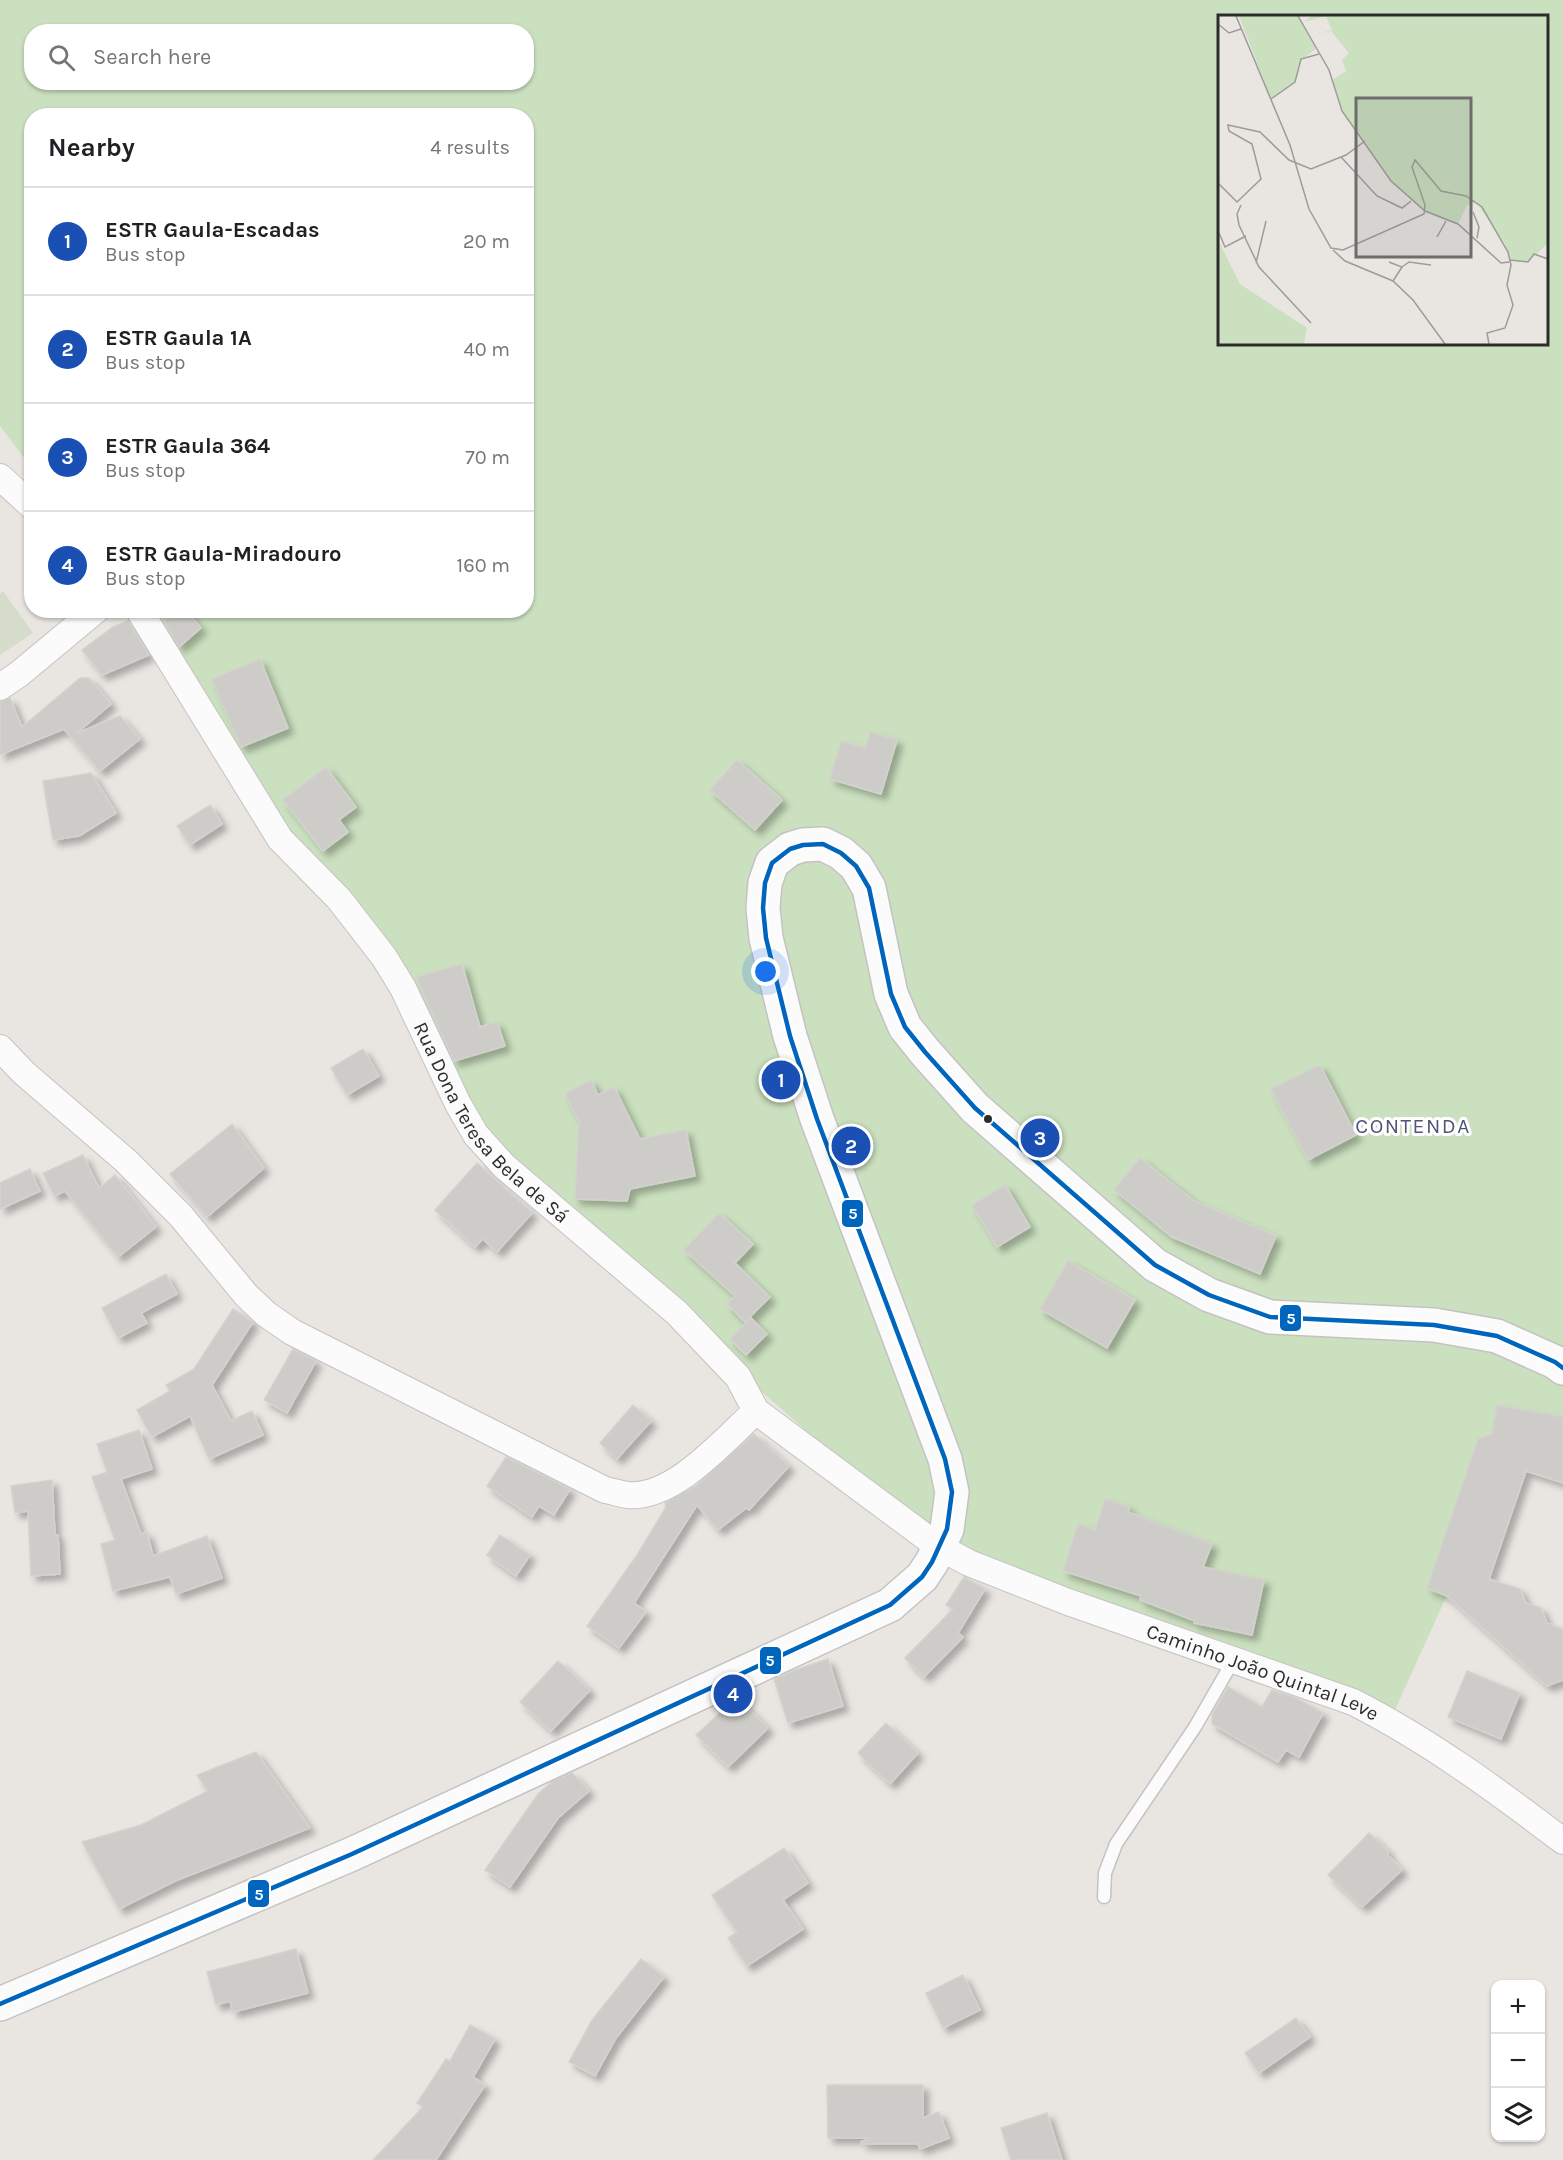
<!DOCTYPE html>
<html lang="en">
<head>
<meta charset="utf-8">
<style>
  :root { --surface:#fff; --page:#f6f6f6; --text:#202124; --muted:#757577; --line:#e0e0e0; --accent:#6e6d6c }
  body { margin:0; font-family:Karla,sans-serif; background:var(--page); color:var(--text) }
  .controls { position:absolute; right:18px; bottom:18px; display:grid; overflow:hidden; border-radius:12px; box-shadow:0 2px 4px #0004 }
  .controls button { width:54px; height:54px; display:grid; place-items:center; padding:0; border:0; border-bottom:2px solid var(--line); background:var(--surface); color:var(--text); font:30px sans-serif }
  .you { position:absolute; left:766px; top:972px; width:21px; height:21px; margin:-15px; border:4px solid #fff; border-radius:50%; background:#1a73e8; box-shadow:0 0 0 9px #1a73e833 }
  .badge { display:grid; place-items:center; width:39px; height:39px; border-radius:50%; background:var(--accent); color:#fff; font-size:20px; font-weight:700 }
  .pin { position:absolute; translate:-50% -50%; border:3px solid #fff; box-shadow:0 2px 6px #0006 }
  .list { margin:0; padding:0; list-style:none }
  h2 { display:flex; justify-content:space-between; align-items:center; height:78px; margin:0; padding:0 24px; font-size:26px }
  h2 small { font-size:20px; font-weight:400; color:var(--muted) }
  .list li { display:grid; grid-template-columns:39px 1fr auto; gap:18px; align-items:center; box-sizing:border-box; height:108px; padding:0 24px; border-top:2px solid var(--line) }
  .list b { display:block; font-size:22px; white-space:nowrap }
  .list p { margin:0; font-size:20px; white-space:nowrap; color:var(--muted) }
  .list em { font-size:20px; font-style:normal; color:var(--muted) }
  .icon { flex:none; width:33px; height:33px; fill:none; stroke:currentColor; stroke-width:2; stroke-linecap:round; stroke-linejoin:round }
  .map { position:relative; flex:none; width:1563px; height:2160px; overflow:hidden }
  .search { position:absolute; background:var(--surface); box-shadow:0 2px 4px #0004; left:24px; top:24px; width:510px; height:66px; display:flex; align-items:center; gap:15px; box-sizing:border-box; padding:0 21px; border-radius:24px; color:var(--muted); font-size:22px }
  .panel { position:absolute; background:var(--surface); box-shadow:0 2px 4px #0004; left:24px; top:108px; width:510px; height:510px; border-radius:24px }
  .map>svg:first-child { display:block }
  .green { fill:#cbe0bf; fill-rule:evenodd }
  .cemetery { fill:#d5dccb }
  .building { fill:#ceccc9; stroke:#d4d2ce; stroke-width:1.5; filter:url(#shadow) }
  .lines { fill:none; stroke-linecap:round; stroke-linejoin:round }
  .lane-casing { stroke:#c4c2c2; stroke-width:15 }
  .street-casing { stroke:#c4c2c2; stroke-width:28 }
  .secondary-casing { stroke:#c4c2c2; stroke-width:36 }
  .lane { stroke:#fcfbfb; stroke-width:12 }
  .street { stroke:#fcfbfb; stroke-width:26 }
  .secondary { stroke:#fcfbfb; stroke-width:33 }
  .bus-1-casing { stroke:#fff; stroke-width:9 }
  .bus-1 { stroke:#0065bd; stroke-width:4.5 }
  .bus-dot { fill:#2c2c2c; stroke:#fff; stroke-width:2 }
  .labels { text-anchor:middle; stroke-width:6; stroke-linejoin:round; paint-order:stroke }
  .street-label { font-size:20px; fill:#2c2c2c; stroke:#fff }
  .neighbourhood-label { font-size:21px; letter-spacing:1.5px; fill:#505578; stroke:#fff }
  .inset-road { fill:none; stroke:#9d9c99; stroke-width:1.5 }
  .view { fill:#6e6d6c; fill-opacity:0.15; stroke:#6e6d6c; stroke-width:3 }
  .inset-edge { fill:none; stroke:#2c2c2c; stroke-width:3 }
  .line-badge { stroke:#fff; stroke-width:2 }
  .badge-label { font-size:16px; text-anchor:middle; font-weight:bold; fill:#fff }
</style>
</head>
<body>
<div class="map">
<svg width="1563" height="2160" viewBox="0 0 1563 2160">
  <defs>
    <filter id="shadow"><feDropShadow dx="5.5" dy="5.5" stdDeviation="3" flood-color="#0004"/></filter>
  </defs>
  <rect width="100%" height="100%" fill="#e9e6e2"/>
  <path class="green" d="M 0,0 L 1563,0 L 1563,1442 L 1510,1456 L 1390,1721 L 939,1547 L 504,1166 L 140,611 L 526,610 L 526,116 L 32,116 L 31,467 L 0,426 ZM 1220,16 L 1546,16 L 1546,344 L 1220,344 ZM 32,32 L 526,32 L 526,82 L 32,82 Z"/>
  <path class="cemetery" d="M 3,591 L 33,633 L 0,655 L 0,594 Z"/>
  <path class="building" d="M 178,610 L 186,610 L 201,628 L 179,647 L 164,622 Z
    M 128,621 L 149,655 L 102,675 L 82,650 L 113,627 Z
    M 260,659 L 288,728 L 241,747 L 212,679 Z
    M 80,678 L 89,678 L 111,704 L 77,733 L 120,716 L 140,739 L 100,771 L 64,729 L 0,755 L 0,702 L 10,698 L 22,727 Z
    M 870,732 L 897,740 L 881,794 L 830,779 L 841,741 L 866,748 Z
    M 737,760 L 782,800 L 755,830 L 710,790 Z
    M 326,767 L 356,807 L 339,820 L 348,832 L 323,851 L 283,800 Z
    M 91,773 L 116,813 L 79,836 L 53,840 L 43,781 Z
    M 210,805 L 222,824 L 190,845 L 177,826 Z
    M 462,964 L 480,1027 L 497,1022 L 505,1046 L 454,1061 L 416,977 Z
    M 363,1049 L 379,1076 L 347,1095 L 331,1068 Z
    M 1320,1065 L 1356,1135 L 1308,1160 L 1271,1089 Z
    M 591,1080 L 598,1095 L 614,1087 L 640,1139 L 686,1130 L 695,1176 L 630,1189 L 627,1201 L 575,1199 L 579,1121 L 565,1094 Z
    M 232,1124 L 264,1168 L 207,1217 L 170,1174 Z
    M 83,1155 L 99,1188 L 115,1175 L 156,1227 L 118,1257 L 65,1191 L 54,1196 L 43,1173 Z
    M 1140,1158 L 1194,1201 L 1276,1236 L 1260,1274 L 1172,1237 L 1114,1190 Z
    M 477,1163 L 532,1213 L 497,1252 L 483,1239 L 475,1247 L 435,1210 Z
    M 30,1169 L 40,1191 L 0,1209 L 0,1183 Z
    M 1005,1185 L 1030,1227 L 997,1247 L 972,1205 Z
    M 719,1213 L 753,1244 L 735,1263 L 770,1297 L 745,1322 L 727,1304 L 735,1296 L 684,1250 Z
    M 1068,1261 L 1135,1300 L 1107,1348 L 1040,1309 Z
    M 166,1274 L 177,1294 L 141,1313 L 147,1323 L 118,1338 L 102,1308 Z
    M 233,1309 L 253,1322 L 212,1385 L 231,1421 L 252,1411 L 263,1435 L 209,1459 L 190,1416 L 152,1437 L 137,1410 L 170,1391 L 166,1385 L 194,1369 Z
    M 751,1318 L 767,1334 L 746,1355 L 730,1339 Z
    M 293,1349 L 316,1361 L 287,1413 L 264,1400 Z
    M 633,1405 L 651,1421 L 617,1459 L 600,1443 Z
    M 1497,1405 L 1563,1417 L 1563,1483 L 1526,1471 L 1489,1579 L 1520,1589 L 1526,1603 L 1541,1608 L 1547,1623 L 1563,1629 L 1563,1680 L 1547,1686 L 1447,1596 L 1427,1588 L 1478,1439 L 1492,1434 Z
    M 139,1430 L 152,1469 L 121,1479 L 141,1534 L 147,1532 L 153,1556 L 207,1536 L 222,1578 L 176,1594 L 170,1577 L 113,1591 L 101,1544 L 115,1540 L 92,1477 L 107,1472 L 97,1444 Z
    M 754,1434 L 789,1466 L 749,1510 L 746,1508 L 718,1530 L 697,1505 L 634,1603 L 646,1612 L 619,1648 L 587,1626 L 637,1555 L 666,1507 L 665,1503 L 696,1486 Z
    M 506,1457 L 570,1489 L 554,1515 L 539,1506 L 532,1517 L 487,1486 Z
    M 52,1480 L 55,1535 L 58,1535 L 60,1574 L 31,1576 L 28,1511 L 15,1513 L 11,1486 Z
    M 1105,1499 L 1129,1507 L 1128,1512 L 1212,1544 L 1203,1567 L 1264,1580 L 1252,1635 L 1194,1623 L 1195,1621 L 1140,1600 L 1141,1596 L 1063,1571 L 1078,1524 L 1095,1530 Z
    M 500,1535 L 530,1555 L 516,1576 L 487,1555 Z
    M 964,1577 L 985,1589 L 958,1633 L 963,1637 L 924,1677 L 905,1658 L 953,1609 L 946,1605 Z
    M 828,1659 L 843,1706 L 788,1723 L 774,1679 L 795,1670 Z
    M 558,1661 L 590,1690 L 551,1731 L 520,1702 Z
    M 1467,1671 L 1520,1693 L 1501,1739 L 1448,1717 Z
    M 1228,1687 L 1262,1707 L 1272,1690 L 1296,1698 L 1323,1713 L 1299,1757 L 1286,1750 L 1278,1762 L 1212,1724 L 1212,1715 Z
    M 737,1697 L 768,1728 L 728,1767 L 696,1735 Z
    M 886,1723 L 918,1753 L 890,1784 L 858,1753 Z
    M 256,1752 L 310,1828 L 175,1881 L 119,1909 L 82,1842 L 141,1825 L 208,1791 L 197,1775 Z
    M 572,1773 L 589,1791 L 558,1818 L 510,1887 L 485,1870 L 538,1794 L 553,1781 Z
    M 1369,1833 L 1389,1852 L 1387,1854 L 1402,1870 L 1362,1907 L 1328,1875 Z
    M 784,1848 L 808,1883 L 783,1900 L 803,1929 L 747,1966 L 728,1938 L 737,1932 L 712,1895 Z
    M 296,1949 L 308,1993 L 233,2012 L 230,2001 L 216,2005 L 207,1972 Z
    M 641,1959 L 664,1977 L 616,2038 L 595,2076 L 569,2062 L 592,2020 Z
    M 963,1975 L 980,2010 L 943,2028 L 926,1993 Z
    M 1296,2018 L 1310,2037 L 1259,2073 L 1245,2053 Z
    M 470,2025 L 495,2039 L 473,2077 L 485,2085 L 436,2160 L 373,2160 L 423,2107 L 417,2103 L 446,2059 L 450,2061 Z
    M 827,2085 L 923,2085 L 923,2118 L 939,2112 L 949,2138 L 920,2149 L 918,2144 L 861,2144 L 861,2142 L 871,2138 L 828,2138 Z
    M 1047,2113 L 1062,2160 L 1011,2160 L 1001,2128 Z"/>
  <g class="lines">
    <g class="lane-casing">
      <path id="lane" d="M 1104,1897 L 1105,1873 L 1116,1844 L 1195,1727 L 1233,1661"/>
    </g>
    <g class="street-casing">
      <g id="street">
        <path d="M 0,477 L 32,506"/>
        <path id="s1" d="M 139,610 L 280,839 L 339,899 L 384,957 L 403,988 L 458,1104 L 476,1135 L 504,1166 L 677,1313 L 738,1377 L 756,1411 L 939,1547 L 969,1563 L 1068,1602 L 1353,1702 C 1428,1740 1496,1790 1563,1841"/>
        <path d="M 0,687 L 19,674 L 96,610"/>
        <path d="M 0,1048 L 24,1073 L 126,1161 L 181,1216 L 246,1295 L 266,1314 L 292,1332 L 605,1490 C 612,1491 620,1494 628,1495 C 674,1499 724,1440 756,1411"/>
      </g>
    </g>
    <g class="secondary-casing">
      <path id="secondary" d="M 0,2004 L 352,1854 L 890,1605 L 922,1577 L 932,1562 L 947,1529 L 952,1492 L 945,1459 L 817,1119 L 790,1036 L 766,938 L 763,908 L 765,883 L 772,863 L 790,849 L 803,845 L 823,844 L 841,853 L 856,866 L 869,888 L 891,994 L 905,1027 L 925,1052 L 975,1108 L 1155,1265 L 1209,1295 L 1270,1317 L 1434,1325 L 1497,1336 L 1555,1362 L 1563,1368"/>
    </g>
    <use href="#lane" class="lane"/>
    <use href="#street" class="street"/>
    <use href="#secondary" class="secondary"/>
    <g class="bus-1-casing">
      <path id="bus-1" d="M 0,2004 L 352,1854 L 890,1605 L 922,1577 L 932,1562 L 947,1529 L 952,1492 L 945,1459 L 817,1119 L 790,1036 L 766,938 L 763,908 L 765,883 L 772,863 L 790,849 L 803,845 L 823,844 L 841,853 L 856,866 L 869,888 L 891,994 L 905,1027 L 925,1052 L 975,1108 L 1155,1265 L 1209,1295 L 1270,1317 L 1434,1325 L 1497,1336 L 1555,1362 L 1563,1368"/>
    </g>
    <use href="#bus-1" class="bus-1"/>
  </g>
  <circle class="bus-dot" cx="988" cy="1119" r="5"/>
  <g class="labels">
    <g class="street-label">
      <text dy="7" stroke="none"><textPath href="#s1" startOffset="626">Rua Dona Teresa Bela de Sá</textPath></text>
      <text dy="7" stroke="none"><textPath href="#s1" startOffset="1598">Caminho João Quintal Leve</textPath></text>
    </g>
    <g class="neighbourhood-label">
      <text x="1413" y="1133">CONTENDA</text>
    </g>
  </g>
  <g transform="translate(1218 15)">
    <rect width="330" height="330" fill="#e9e6e2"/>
    <path d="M 21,1 L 81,1 L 98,34 L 83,45 L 77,67 L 53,84 ZM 93,1 L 330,1 L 330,228 L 310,247 L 292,245 L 287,229 L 258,187 L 249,190 L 240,209 L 207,196 L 175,168 L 124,96 L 114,65 L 128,56 L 124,45 L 131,38 L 113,16 L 95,20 L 114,15 L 108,1 L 86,7 ZM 0,225 L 22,269 L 89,313 L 86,329 L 0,329 Z" fill="#cbe0bf"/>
    <path class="inset-road" d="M 18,1 L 72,130 L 91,194 L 113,233 L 125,235 L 206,199 L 207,190 L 194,152 L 197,145 L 223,176 L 248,181 L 264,192 L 290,237 L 293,250 L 289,270 L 295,290 L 287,313 L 269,318 L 271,329M 80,1 L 111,55 L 124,96 L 173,166 L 207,196 L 240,209 L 283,248 L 291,247M 0,9 L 11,18 L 23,14M 53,84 L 77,67 L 83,44 L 101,39M 123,142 L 159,181 L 184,193 L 193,186M 0,168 L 19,187 L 43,164 L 34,129 L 11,116 L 10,110 L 42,117 L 71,145 L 93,154 L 128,140 L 147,126M 23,190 L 19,199 L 21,210 L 41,252 L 93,308M 255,197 L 261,212 L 259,223M 1,218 L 7,232 L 28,221M 219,222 L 228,206M 115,235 L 127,246 L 175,266 L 195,285 L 227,329M 292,245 L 310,247 L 316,239 L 330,244M 171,247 L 184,252 L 175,266M 38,248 L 48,206M 184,252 L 191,247 L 213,250"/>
    <path class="view" d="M 138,83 L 253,83 L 253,242 L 138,242 Z"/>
    <rect width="330" height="330" class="inset-edge"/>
  </g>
  <g class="line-badge">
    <rect x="841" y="1199" width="23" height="29" rx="6" fill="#0065bd"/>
    <rect x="1279" y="1304" width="23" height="28" rx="6" fill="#0065bd"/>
    <rect x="759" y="1646" width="23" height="29" rx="6" fill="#0065bd"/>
    <rect x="247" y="1879" width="23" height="29" rx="6" fill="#0065bd"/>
  </g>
  <g class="badge-label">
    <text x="853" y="1219">5</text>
    <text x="1291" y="1324">5</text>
    <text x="770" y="1666">5</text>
    <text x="259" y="1900">5</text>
  </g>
</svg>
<div class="controls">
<button>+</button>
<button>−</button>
<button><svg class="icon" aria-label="layers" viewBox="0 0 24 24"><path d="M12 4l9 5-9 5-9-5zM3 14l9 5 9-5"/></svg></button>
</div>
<div class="you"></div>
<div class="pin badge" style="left:781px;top:1080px;background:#1a4fb4">1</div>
<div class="pin badge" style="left:851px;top:1146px;background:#1a4fb4">2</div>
<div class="pin badge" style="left:1040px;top:1138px;background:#1a4fb4">3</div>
<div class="pin badge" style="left:733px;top:1694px;background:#1a4fb4">4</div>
<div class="search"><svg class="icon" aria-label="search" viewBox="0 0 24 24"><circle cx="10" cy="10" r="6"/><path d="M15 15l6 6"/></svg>Search here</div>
<section class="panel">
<h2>Nearby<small>4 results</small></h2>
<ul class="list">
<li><span class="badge" style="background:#1a4fb4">1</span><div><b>ESTR Gaula-Escadas</b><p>Bus stop</p></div><em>20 m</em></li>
<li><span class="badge" style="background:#1a4fb4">2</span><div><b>ESTR Gaula 1A</b><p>Bus stop</p></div><em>40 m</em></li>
<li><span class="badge" style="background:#1a4fb4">3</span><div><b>ESTR Gaula 364</b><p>Bus stop</p></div><em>70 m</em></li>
<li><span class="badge" style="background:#1a4fb4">4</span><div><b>ESTR Gaula-Miradouro</b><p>Bus stop</p></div><em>160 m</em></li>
</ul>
</section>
</div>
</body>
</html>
